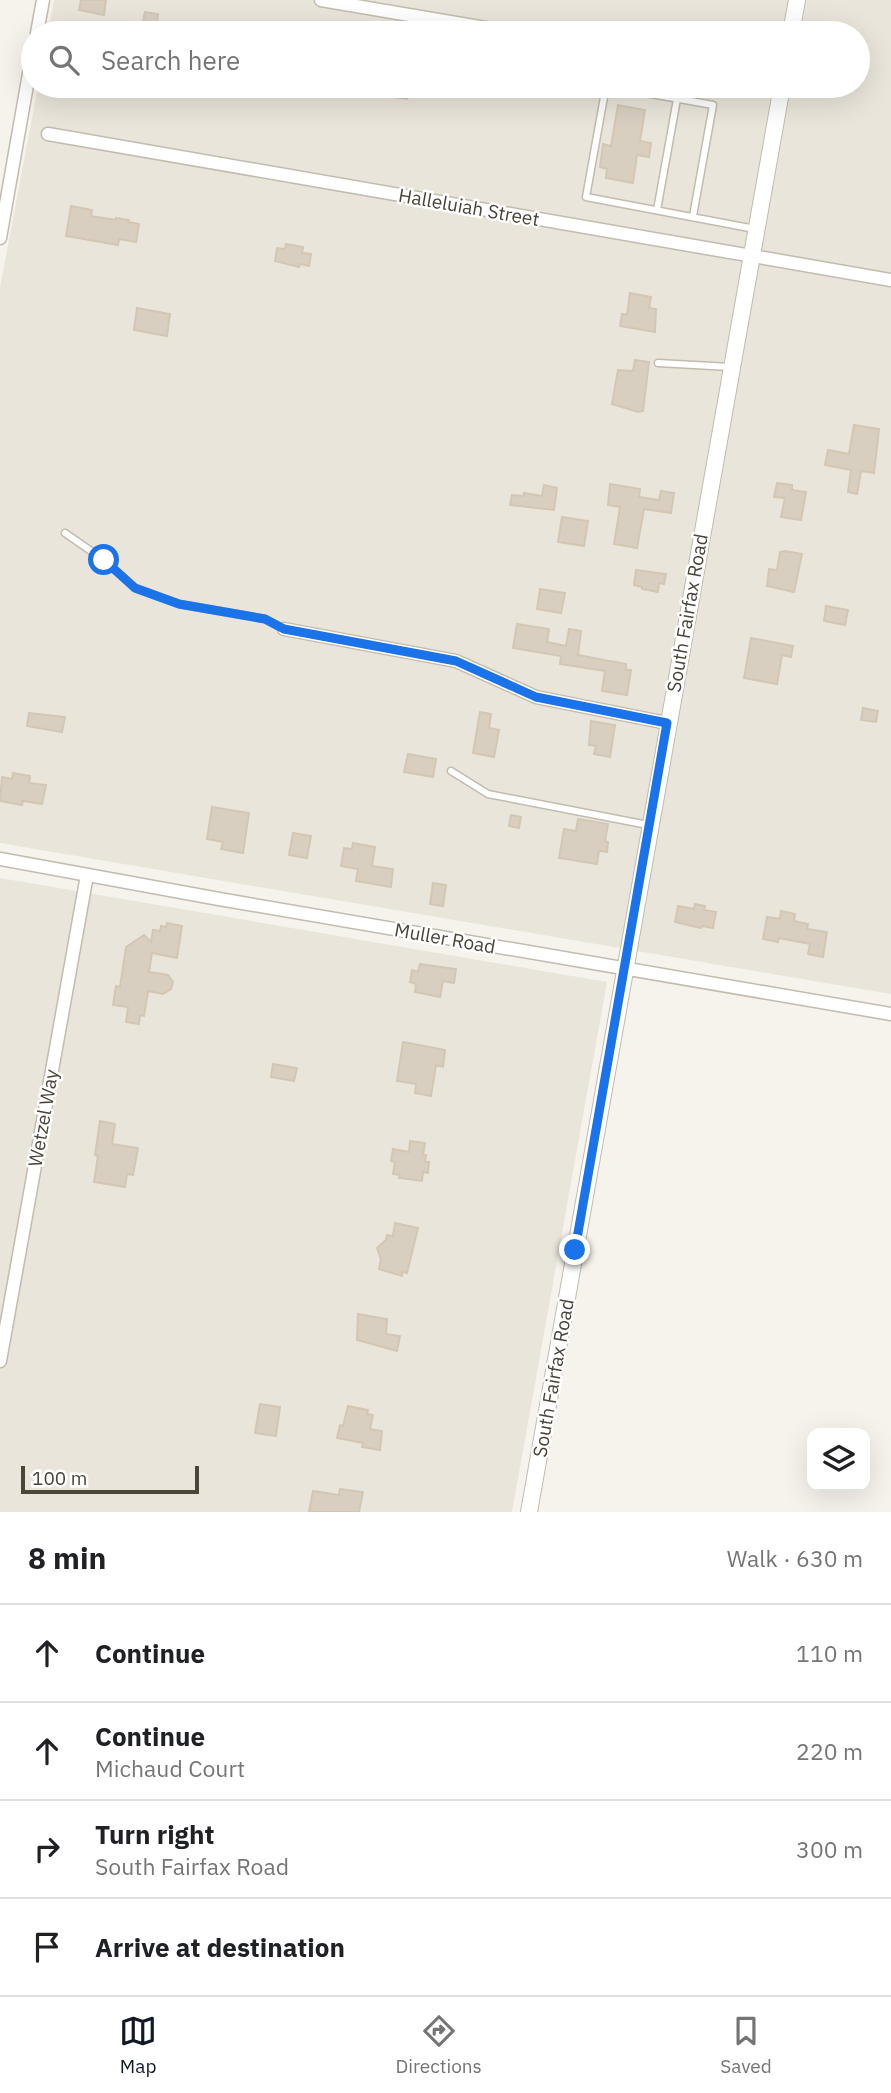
<!DOCTYPE html>
<html lang="en">
<head>
<meta charset="utf-8">
<style>
  :root { --surface:#fff; --page:#f2f2f2; --text:#202124; --muted:#757577; --line:#e0e0e0; --accent:#111827 }
  body { margin:0; font-family:"IBM Plex Sans",sans-serif; background:var(--page); color:var(--text) }
  .controls { position:absolute; right:21px; bottom:21px; display:grid; overflow:hidden; border-radius:14px; box-shadow:0 7px 28px #0002 }
  .controls button { width:63px; height:63px; display:grid; place-items:center; padding:0; border:0; border-bottom:2px solid var(--line); background:var(--surface); color:var(--text); font:35px sans-serif }
  .scale { position:absolute; left:21px; bottom:18px; width:178px; box-sizing:border-box; padding-left:7px; border:4px solid #4b4439; border-top:0; font-size:19px; line-height:24px; white-space:nowrap; color:#4b4439; -webkit-text-stroke:5px #fff; paint-order:stroke }
  .stop { position:absolute; width:21px; height:21px; margin:-16px; border:5px solid #1a73e8; border-radius:50%; background:#fff }
  .stop.end { background:#1a73e8; border-color:#fff; box-shadow:0 2px 7px #0008 }
  .list { margin:0; padding:0; list-style:none }
  h2 { display:flex; justify-content:space-between; align-items:center; height:91px; margin:0; padding:0 28px; font-size:30px }
  h2 small { font-size:23px; font-weight:400; color:var(--muted) }
  .list li { display:grid; grid-template-columns:46px 1fr auto; gap:21px; align-items:center; box-sizing:border-box; height:98px; padding:0 28px; border-top:2px solid var(--line) }
  .list b { display:block; font-size:26px; white-space:nowrap }
  .list p { margin:0; font-size:23px; white-space:nowrap; color:var(--muted) }
  .list em { font-size:23px; font-style:normal; color:var(--muted) }
  .icon { flex:none; width:38px; height:38px; fill:none; stroke:currentColor; stroke-width:2; stroke-linecap:round; stroke-linejoin:round }
  .map { position:relative; flex:none; width:891px; height:1512px; overflow:hidden }
  .search { position:absolute; background:var(--surface); box-shadow:0 7px 28px #0002; left:21px; right:21px; top:21px; height:77px; display:flex; align-items:center; gap:18px; box-sizing:border-box; padding:0 24px; border-radius:38px; color:var(--muted); font-size:26px }
  .sheet { height:483px; background:var(--surface) }
  nav { display:flex; justify-content:space-around; align-items:center; box-sizing:border-box; height:98px; border-top:2px solid var(--line); background:var(--surface); font-size:19px; color:var(--muted) }
  nav a { display:grid; justify-items:center; gap:4px }
  nav .on { color:var(--accent) }
  .map>svg:first-child { display:block }
  .residential { fill:#eae5da }
  .building { fill:#d8cfc1; stroke:#d3c7b4; stroke-width:2 }
  .lines { fill:none; stroke-linecap:round; stroke-linejoin:round }
  .service-casing { stroke:#c2bbae; stroke-width:9 }
  .minor-casing { stroke:#c2bbae; stroke-width:15 }
  .tertiary-casing { stroke:#c2bbae; stroke-width:18 }
  .service { stroke:#fff; stroke-width:6 }
  .minor { stroke:#fff; stroke-width:12 }
  .tertiary { stroke:#fff; stroke-width:16 }
  .route { stroke:#1a73e8; stroke-width:9 }
  .labels { text-anchor:middle; stroke-width:5; stroke-linejoin:round; paint-order:stroke }
  .street-label { font-size:19px; fill:#4b4439; stroke:#fff }
</style>
</head>
<body>
<div class="map">
<svg width="891" height="1512" viewBox="0 0 891 1512">
  <rect width="100%" height="100%" fill="#f6f3ec"/>
  <path class="residential" d="M 54,0 L 891,0 L 891,994 L 0,843 L 0,288 L 38,86 L 858,86 L 858,33 L 48,33 Z
    M 0,878 L 607,982 L 512,1512 L 0,1512 Z"/>
  <path class="building" d="M 81,0 L 106,0 L 104,15 L 79,10 Z
    M 145,12 L 158,14 L 157,22 L 165,23 L 163,33 L 146,33 L 141,31 Z
    M 394,86 L 409,86 L 407,99 L 392,97 Z
    M 618,105 L 645,110 L 640,141 L 651,143 L 649,157 L 637,155 L 633,183 L 606,178 L 607,169 L 600,167 L 603,144 L 611,146 Z
    M 71,206 L 92,210 L 91,216 L 116,220 L 116,218 L 129,220 L 128,222 L 139,224 L 136,242 L 119,239 L 118,245 L 66,236 Z
    M 286,244 L 303,247 L 302,253 L 311,254 L 309,266 L 300,264 L 299,267 L 275,261 L 277,248 L 285,249 Z
    M 630,293 L 651,297 L 649,308 L 656,309 L 655,332 L 620,326 L 622,314 L 627,315 Z
    M 137,308 L 170,314 L 167,336 L 134,330 Z
    M 635,360 L 649,362 L 643,411 L 638,412 L 612,404 L 618,370 L 633,371 Z
    M 854,425 L 879,429 L 874,473 L 861,471 L 857,494 L 848,492 L 851,470 L 825,465 L 828,450 L 849,454 Z
    M 777,483 L 792,485 L 792,490 L 806,492 L 801,520 L 781,517 L 785,498 L 774,497 Z
    M 610,484 L 640,489 L 639,497 L 659,500 L 661,491 L 674,493 L 671,513 L 644,509 L 637,548 L 614,544 L 620,507 L 608,505 Z
    M 544,485 L 557,488 L 554,510 L 510,505 L 512,495 L 524,496 L 524,493 L 542,496 Z
    M 562,517 L 588,521 L 584,546 L 558,542 Z
    M 785,551 L 802,554 L 794,592 L 767,586 L 769,569 L 777,570 L 780,552 Z
    M 636,570 L 666,574 L 664,584 L 659,583 L 658,592 L 642,589 L 642,587 L 634,585 Z
    M 540,589 L 565,593 L 561,613 L 537,609 Z
    M 826,606 L 848,610 L 845,625 L 824,621 Z
    M 517,624 L 549,629 L 547,642 L 566,646 L 569,629 L 581,631 L 578,655 L 626,664 L 626,670 L 631,670 L 627,695 L 602,691 L 605,671 L 560,664 L 561,656 L 513,648 Z
    M 751,638 L 793,646 L 791,657 L 782,655 L 777,684 L 744,678 Z
    M 863,708 L 878,711 L 876,722 L 861,720 Z
    M 480,712 L 491,714 L 489,728 L 499,730 L 494,757 L 473,753 Z
    M 29,713 L 65,717 L 62,732 L 27,726 Z
    M 591,721 L 615,725 L 610,757 L 594,754 L 596,746 L 589,745 Z
    M 408,754 L 436,759 L 433,777 L 404,772 Z
    M 13,773 L 30,776 L 29,783 L 46,785 L 42,804 L 23,801 L 22,805 L 0,801 L 2,777 L 12,779 Z
    M 212,807 L 249,813 L 243,853 L 221,849 L 223,842 L 207,839 Z
    M 511,815 L 521,817 L 519,828 L 509,826 Z
    M 578,819 L 608,824 L 605,841 L 608,842 L 607,852 L 599,851 L 597,864 L 559,858 L 564,829 L 576,831 Z
    M 293,833 L 311,836 L 307,858 L 289,855 Z
    M 353,843 L 375,847 L 372,866 L 393,869 L 391,887 L 356,881 L 358,869 L 341,866 L 344,848 L 352,849 Z
    M 433,883 L 446,885 L 443,906 L 430,904 Z
    M 695,904 L 705,906 L 704,910 L 716,912 L 713,928 L 702,926 L 701,928 L 675,922 L 678,906 L 694,909 Z
    M 781,911 L 795,914 L 794,921 L 808,924 L 807,929 L 827,932 L 823,957 L 808,954 L 810,944 L 779,938 L 778,942 L 763,939 L 767,917 L 780,919 Z
    M 167,923 L 182,926 L 177,958 L 152,953 L 149,972 L 168,975 L 173,982 L 171,989 L 163,994 L 148,991 L 144,1016 L 140,1015 L 139,1024 L 126,1022 L 128,1007 L 113,1005 L 116,986 L 120,987 L 126,947 L 144,935 L 151,942 L 153,930 L 160,931 L 161,926 L 166,927 Z
    M 420,964 L 456,969 L 454,983 L 443,981 L 440,997 L 415,992 L 416,984 L 410,982 L 412,970 L 418,972 Z
    M 403,1042 L 445,1050 L 443,1067 L 436,1065 L 431,1096 L 415,1093 L 416,1084 L 397,1081 Z
    M 273,1064 L 297,1068 L 294,1081 L 271,1077 Z
    M 100,1121 L 115,1124 L 112,1144 L 138,1148 L 133,1175 L 127,1174 L 125,1187 L 94,1182 L 98,1156 L 95,1155 Z
    M 410,1141 L 425,1143 L 423,1155 L 426,1155 L 425,1162 L 429,1162 L 428,1173 L 423,1172 L 422,1181 L 399,1178 L 400,1175 L 393,1174 L 395,1162 L 391,1161 L 393,1149 L 409,1152 Z
    M 395,1223 L 418,1228 L 407,1273 L 402,1272 L 402,1276 L 379,1269 L 381,1259 L 377,1248 L 386,1240 L 387,1235 L 393,1236 Z
    M 358,1314 L 387,1319 L 386,1334 L 400,1336 L 397,1351 L 357,1340 Z
    M 260,1404 L 280,1407 L 276,1436 L 255,1433 Z
    M 348,1406 L 368,1410 L 367,1414 L 373,1415 L 370,1429 L 382,1431 L 380,1450 L 362,1447 L 363,1443 L 337,1438 L 340,1425 L 343,1426 Z
    M 340,1489 L 363,1492 L 359,1512 L 309,1512 L 313,1491 L 339,1495 Z"/>
  <g class="lines">
    <g class="service-casing">
      <path id="service" d="M 606,86 L 586,197 L 755,229
        M 606,86 L 713,105 L 693,216
        M 657,210 L 677,99
        M 658,363 L 730,367
        M 65,533 L 104,560 L 135,588 L 179,604 L 265,619 L 284,629
        M 451,771 L 488,794 L 648,825"/>
    </g>
    <g class="minor-casing">
      <path id="minor" d="M 321,0 L 515,33
        M 37,33 L 43,0
        M 48,134 L 891,280
        M 0,238 L 33,51
        M 284,629 L 456,661 L 536,697 L 667,723
        M 0,859 L 219,899 L 891,1014
        M 0,1361 L 87,875"/>
    </g>
    <g class="tertiary-casing">
      <path id="tertiary" d="M 791,33 L 797,0
        M 529,1512 L 782,86"/>
    </g>
    <use href="#service" class="service"/>
    <use href="#minor" class="minor"/>
    <use href="#tertiary" class="tertiary"/>
  </g>
  <g class="lines">
    <path class="route" d="M 104,560 L 135,588 L 179,604 L 265,619 L 284,629 L 456,661 L 536,697 L 667,723 L 575,1250"/>
  </g>
  <g class="labels">
    <g class="street-label">
      <text transform="translate(469 207) rotate(10)" y="7">Halleluiah Street</text>
      <text transform="translate(687 613) rotate(-80)" y="7">South Fairfax Road</text>
      <text transform="translate(445 938) rotate(10)" y="7">Muller Road</text>
      <text transform="translate(43 1118) rotate(-80)" y="7">Wetzel Way</text>
      <text transform="translate(553 1378) rotate(-80)" y="7">South Fairfax Road</text>
    </g>
  </g>
</svg>
<div class="controls">
<button><svg class="icon" aria-label="layers" viewBox="0 0 24 24"><path d="M12 4l9 5-9 5-9-5zM3 14l9 5 9-5"/></svg></button>
</div>
<div class="scale">100 m</div>
<div class="stop" style="left:104px;top:560px"></div>
<div class="stop end" style="left:575px;top:1250px"></div>
<div class="search"><svg class="icon" aria-label="search" viewBox="0 0 24 24"><circle cx="10" cy="10" r="6"/><path d="M15 15l6 6"/></svg>Search here</div>
</div>
<section class="sheet">
<h2>8 min<small>Walk · 630 m</small></h2>
<ul class="list">
<li><svg class="icon" aria-label="ahead" viewBox="0 0 24 24"><path d="M12 20V5M6 11l6-6 6 6"/></svg><div><b>Continue</b></div><em>110 m</em></li>
<li><svg class="icon" aria-label="ahead" viewBox="0 0 24 24"><path d="M12 20V5M6 11l6-6 6 6"/></svg><div><b>Continue</b><p>Michaud Court</p></div><em>220 m</em></li>
<li><svg class="icon" aria-label="right" viewBox="0 0 24 24"><path d="M7 20v-9h11M14 6l5 5-5 5"/></svg><div><b>Turn right</b><p>South Fairfax Road</p></div><em>300 m</em></li>
<li><svg class="icon" aria-label="arrive" viewBox="0 0 24 24"><path d="M6 21V4h12l-3 4 3 4H6"/></svg><div><b>Arrive at destination</b></div></li>
</ul>
</section>
<nav>
<a class="on"><svg class="icon" aria-label="map" viewBox="0 0 24 24"><path d="M3 6l6-2 6 2 6-2v14l-6 2-6-2-6 2zM9 4v14M15 6v14"/></svg>Map</a>
<a><svg class="icon" aria-label="directions" viewBox="0 0 24 24"><path d="M12 3l9 9-9 9-9-9zM9 14v-3h6M13 9l2 2-2 2"/></svg>Directions</a>
<a><svg class="icon" aria-label="saved" viewBox="0 0 24 24"><path d="M7 4h10v16l-5-4-5 4z"/></svg>Saved</a>
</nav>
</body>
</html>
